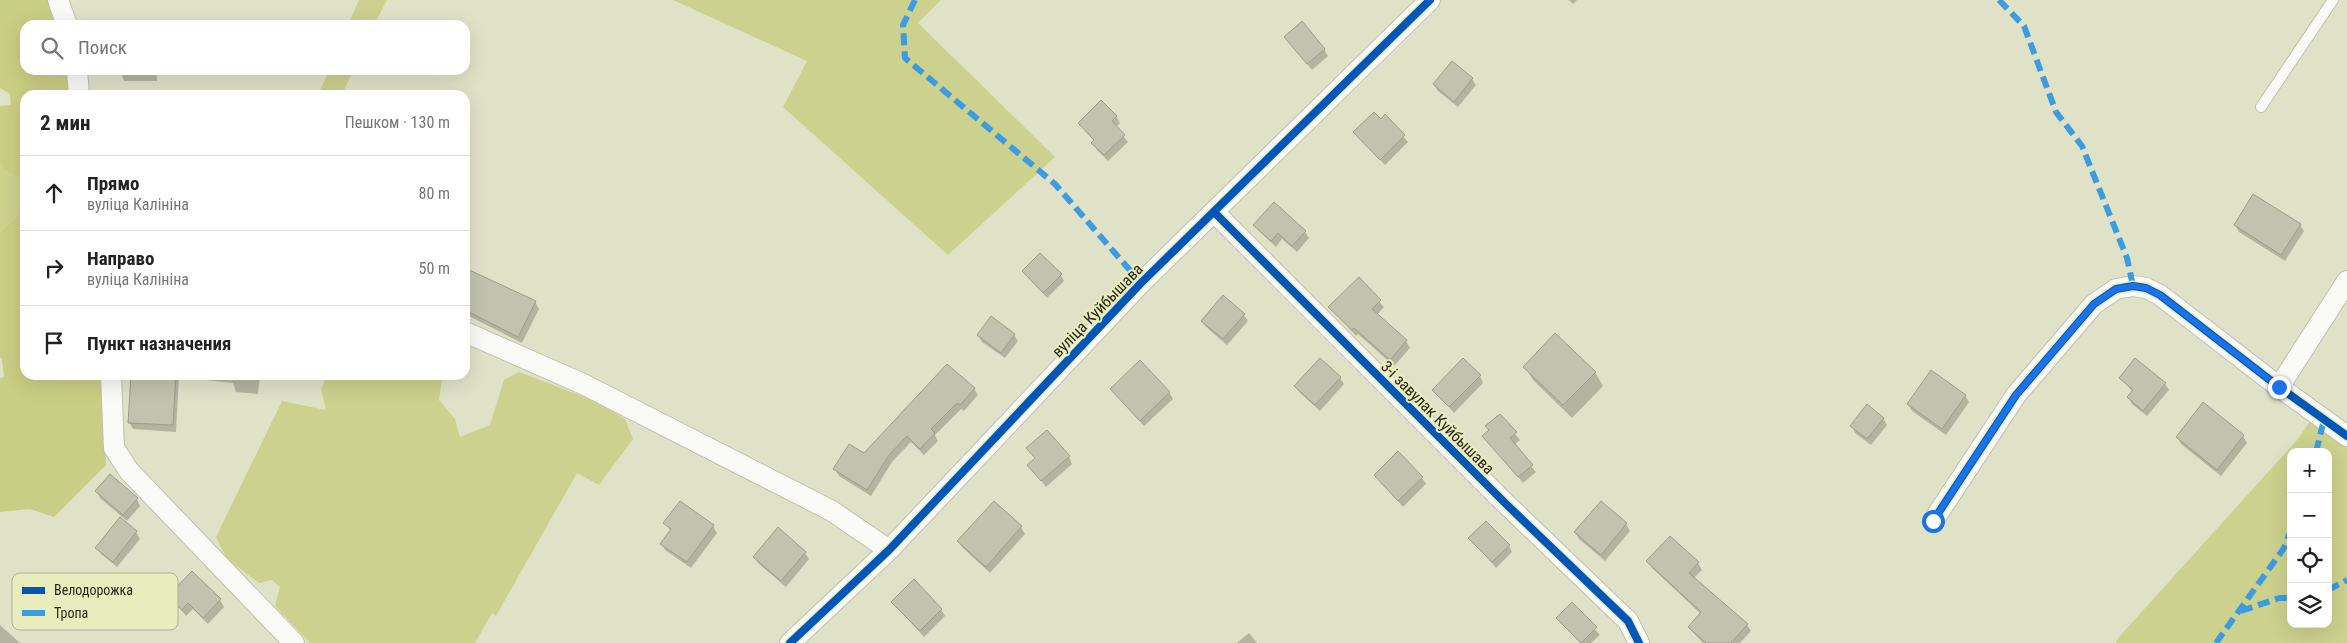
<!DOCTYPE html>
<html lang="ru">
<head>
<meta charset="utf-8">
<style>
  :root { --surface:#fff; --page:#f2f2f2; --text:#222; --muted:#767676; --line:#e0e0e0 }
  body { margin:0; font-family:"Roboto Condensed",sans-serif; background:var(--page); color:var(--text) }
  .controls { position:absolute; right:15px; bottom:15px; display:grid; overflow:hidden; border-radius:10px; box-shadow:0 5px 20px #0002 }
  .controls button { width:45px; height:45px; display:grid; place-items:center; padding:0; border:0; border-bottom:1px solid var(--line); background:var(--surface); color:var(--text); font:25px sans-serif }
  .stop { position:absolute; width:15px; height:15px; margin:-11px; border:4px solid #1a73e8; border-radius:50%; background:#fff }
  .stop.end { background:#1a73e8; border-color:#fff; box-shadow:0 1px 5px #0008 }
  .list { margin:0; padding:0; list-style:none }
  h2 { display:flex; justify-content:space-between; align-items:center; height:65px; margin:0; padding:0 20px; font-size:21px }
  h2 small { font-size:16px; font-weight:400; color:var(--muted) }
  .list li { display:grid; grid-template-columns:32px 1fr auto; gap:15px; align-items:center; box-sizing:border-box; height:75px; padding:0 20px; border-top:1px solid var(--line) }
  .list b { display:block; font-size:19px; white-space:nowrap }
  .list p { margin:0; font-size:16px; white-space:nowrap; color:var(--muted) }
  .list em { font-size:16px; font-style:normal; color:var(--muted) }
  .icon { flex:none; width:28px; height:28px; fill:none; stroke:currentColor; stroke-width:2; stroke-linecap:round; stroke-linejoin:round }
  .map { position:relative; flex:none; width:2347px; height:643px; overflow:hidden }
  .search { position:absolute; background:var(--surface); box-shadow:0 5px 20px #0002; left:20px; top:20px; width:450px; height:55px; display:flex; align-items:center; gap:12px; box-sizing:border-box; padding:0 18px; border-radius:15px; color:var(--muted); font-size:19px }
  .panel { position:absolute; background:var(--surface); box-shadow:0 5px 20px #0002; left:20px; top:90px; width:450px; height:290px; border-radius:15px }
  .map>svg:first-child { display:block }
  .green { fill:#cdd18e; fill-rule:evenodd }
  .forest { fill:#cace84 }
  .shadow { fill:#0003 }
  .building { fill:#c2c3af; stroke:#9b9d89 }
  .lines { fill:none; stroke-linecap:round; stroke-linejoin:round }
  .lane-casing { stroke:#bfc0ac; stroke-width:12 }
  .street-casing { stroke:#bfc0ac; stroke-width:22 }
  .lane { stroke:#fafbf7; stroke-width:10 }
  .street { stroke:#fafbf7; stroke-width:20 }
  .quiet { stroke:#3c9cdf; stroke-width:6; stroke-dasharray:12 6; stroke-linecap:butt }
  .cycleway-casing { stroke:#e9edbe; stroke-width:11 }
  .cycleway { stroke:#0057b8; stroke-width:8 }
  .route { stroke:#1a73e8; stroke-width:6 }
  .labels { text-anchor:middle; stroke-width:4; stroke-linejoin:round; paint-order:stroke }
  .street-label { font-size:16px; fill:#262715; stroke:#e9edbe }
  .key { fill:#e9edbe; stroke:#aeb28b; stroke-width:1 }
  .key-label { font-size:14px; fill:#262715 }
</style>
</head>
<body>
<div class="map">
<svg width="2347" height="643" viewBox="0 0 2347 643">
  <rect width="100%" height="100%" fill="#e0e2c8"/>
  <path class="green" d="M 359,0 L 387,0 L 374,25 L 348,25 Z
    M 673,0 L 941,0 L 918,23 L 1055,157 L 948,255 L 783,107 L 807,61 Z
    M 329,70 L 353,70 L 342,95 L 318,95 Z
    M 0,164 L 4,170 L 22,180 L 25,208 L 0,232 Z
    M 519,372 L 595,401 L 625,419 L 633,439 L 599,485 L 577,473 L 496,616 L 492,613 L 475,643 L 310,643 L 275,606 L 280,587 L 272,580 L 259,583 L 227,559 L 216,537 L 282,401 L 326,410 L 321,389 L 327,375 L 435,375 L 442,380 L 439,400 L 455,419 L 460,437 L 490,425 L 504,380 Z
    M 2310,421 L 2347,448 L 2347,643 L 2116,643 L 2118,638 L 2298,439 ZM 2291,452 L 2328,452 L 2328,624 L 2291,624 Z"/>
  <path class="forest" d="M 0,0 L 51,0 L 60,25 L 25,25 L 25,70 L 70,70 L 84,95 L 25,95 L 25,375 L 101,375 L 106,465 L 54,517 L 30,509 L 0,512 L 0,378 L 4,377 L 2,359 L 0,357 L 0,232 L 25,208 L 22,180 L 4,170 L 0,164 L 0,106 L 11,105 L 10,94 L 0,88 Z"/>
  <path class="shadow" d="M 1569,0 L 1577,0 L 1573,4 Z
    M 1285,37 L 1324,49 L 1328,56 L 1312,70 Z
    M 120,70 L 157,70 L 157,81 L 124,81 Z
    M 1472,79 L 1476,85 L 1458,107 L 1438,91 L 1434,85 Z
    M 1116,116 L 1120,123 L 1116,127 L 1128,142 L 1108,161 L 1097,150 L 1093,143 L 1094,141 L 1079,123 Z
    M 1385,116 L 1408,142 L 1385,165 L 1354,132 L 1381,121 Z
    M 1255,225 L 1305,232 L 1309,238 L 1297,252 L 1282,239 L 1276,247 L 1259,231 Z
    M 2235,225 L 2300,225 L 2304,231 L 2285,261 L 2239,232 Z
    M 465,270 L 535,302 L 539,309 L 522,343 L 465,314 Z
    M 1023,271 L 1061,275 L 1064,281 L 1047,298 Z
    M 1358,279 L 1384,307 L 1377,315 L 1406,341 L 1410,348 L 1394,366 L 1358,334 L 1356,336 L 1330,307 Z
    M 1244,315 L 1248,321 L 1227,345 L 1206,327 L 1202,321 Z
    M 978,335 L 1014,335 L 1018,341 L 1005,358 L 982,342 Z
    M 1525,367 L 1595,372 L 1603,386 L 1572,418 L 1533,380 Z
    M 133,375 L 260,375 L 258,394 L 236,392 L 233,383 L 179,377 L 176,432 L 133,429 L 129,422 Z
    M 1480,376 L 1483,383 L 1454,413 L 1434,390 Z
    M 1340,378 L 1344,384 L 1320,411 L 1299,392 L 1296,386 Z
    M 2120,378 L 2165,384 L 2169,390 L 2147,416 L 2132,404 L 2128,397 L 2133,392 Z
    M 974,388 L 978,395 L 964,411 L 961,409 L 935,435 L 938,441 L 924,455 L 911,442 L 892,462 L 871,496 L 839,476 L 835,469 L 864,455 Z
    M 1111,389 L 1169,392 L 1173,399 L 1144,426 Z
    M 1965,395 L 1969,402 L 1946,435 L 1912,411 L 1908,404 Z
    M 2203,404 L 2243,436 L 2247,443 L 2221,476 L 2181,444 L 2177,437 Z
    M 1500,415 L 1520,440 L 1514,445 L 1536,472 L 1523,483 L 1484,436 Z
    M 1883,418 L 1887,425 L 1871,445 L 1855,433 L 1852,426 Z
    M 1028,448 L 1069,457 L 1072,464 L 1046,487 L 1029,465 L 1036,459 Z
    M 1375,475 L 1422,478 L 1426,484 L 1403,507 Z
    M 97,491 L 137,499 L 140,506 L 127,521 L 100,498 Z
    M 994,502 L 1021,527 L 1025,534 L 990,573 L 963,548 L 959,542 Z
    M 1601,502 L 1626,524 L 1630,531 L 1605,561 L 1579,539 L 1576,533 Z
    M 120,519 L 136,532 L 140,539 L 117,567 L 101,554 L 97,548 Z
    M 665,523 L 713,526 L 717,533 L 691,568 L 665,550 L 662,544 L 671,531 Z
    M 1470,538 L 1509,546 L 1512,552 L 1496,568 Z
    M 805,553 L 809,559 L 786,587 L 758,563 L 755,557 Z
    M 1648,561 L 1698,563 L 1702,570 L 1694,578 L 1747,625 L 1751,631 L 1740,643 L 1703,643 L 1689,628 L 1701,614 L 1652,568 Z
    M 192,573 L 220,600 L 224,607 L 208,624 L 193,609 L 186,616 L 169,596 Z
    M 892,602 L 941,609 L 945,616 L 924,637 Z
    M 1572,604 L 1600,635 L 1591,643 L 1580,643 L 1557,618 Z
    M 0,625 L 20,643 L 0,643 Z
    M 1249,633 L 1257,643 L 1237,643 Z"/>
  <path class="building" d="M 1302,21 L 1325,49 L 1307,64 L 1284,37 Z
    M 1452,61 L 1473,78 L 1454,102 L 1433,84 Z
    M 1101,100 L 1117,116 L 1112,121 L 1125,135 L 1104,155 L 1091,143 L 1094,140 L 1078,123 Z
    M 1374,112 L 1381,119 L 1385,114 L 1405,135 L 1380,160 L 1353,132 Z
    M 2253,194 L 2301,224 L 2281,255 L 2234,225 Z
    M 1274,202 L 1306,231 L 1292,246 L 1278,233 L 1271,241 L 1253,225 Z
    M 1040,253 L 1062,274 L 1043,293 L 1022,271 Z
    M 465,268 L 536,301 L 518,337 L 465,310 Z
    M 1359,277 L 1381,300 L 1372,309 L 1407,340 L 1390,360 L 1354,328 L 1352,330 L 1328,307 Z
    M 1223,295 L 1245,314 L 1223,339 L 1201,321 Z
    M 991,316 L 1015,334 L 1001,353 L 977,335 Z
    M 1555,333 L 1596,372 L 1563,405 L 1523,367 Z
    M 1320,358 L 1341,377 L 1315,405 L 1294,386 Z
    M 1463,358 L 1481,375 L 1449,407 L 1432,390 Z
    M 2135,358 L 2166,383 L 2143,411 L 2127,397 L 2133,390 L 2119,378 Z
    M 1140,360 L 1170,392 L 1140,421 L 1110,389 Z
    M 947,364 L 975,388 L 960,405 L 957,403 L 931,429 L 935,433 L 920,449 L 907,436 L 889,455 L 867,490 L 833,469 L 849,444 L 864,453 Z
    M 1931,370 L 1966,395 L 1942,429 L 1907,404 Z
    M 131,375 L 176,375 L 173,425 L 128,423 Z
    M 2203,402 L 2244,435 L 2217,470 L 2176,437 Z
    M 1867,404 L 1884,418 L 1867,439 L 1850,426 Z
    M 1500,414 L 1517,432 L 1510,438 L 1533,465 L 1518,477 L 1482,436 L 1489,430 L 1485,426 Z
    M 1047,430 L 1070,456 L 1041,481 L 1027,465 L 1035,458 L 1026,448 Z
    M 1398,451 L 1423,477 L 1398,501 L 1374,475 Z
    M 110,474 L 138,498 L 123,515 L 95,491 Z
    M 680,501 L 714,525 L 687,562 L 660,544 L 671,529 L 663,523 Z
    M 994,501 L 1022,526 L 986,567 L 957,541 Z
    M 1601,501 L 1627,523 L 1601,555 L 1574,532 Z
    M 120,517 L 137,531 L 113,562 L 95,548 Z
    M 1486,521 L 1510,545 L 1492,562 L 1468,538 Z
    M 778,527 L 806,552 L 781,581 L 753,557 Z
    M 1670,536 L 1699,562 L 1689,573 L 1748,624 L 1731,643 L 1706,643 L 1688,627 L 1701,612 L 1646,561 Z
    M 192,571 L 221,599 L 203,618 L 188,603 L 182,610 L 168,596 Z
    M 914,579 L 942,609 L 920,631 L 891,602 Z
    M 1572,602 L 1597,627 L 1581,643 L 1556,618 Z"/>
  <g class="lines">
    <g class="lane-casing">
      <path id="lane" d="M 2261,107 L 2333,0"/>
    </g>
    <g class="street-casing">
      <path id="street" d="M 58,0 L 67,25
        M 77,70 L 79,95
        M 1214,212 L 1505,503 L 1628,621 L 1639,643
        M 465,332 L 583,384 L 832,511 L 889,550
        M 111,375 L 114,448 L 129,471 L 294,643
        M 2279,387 L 2347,281
        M 1933,521 L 2016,395 L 2094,304 L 2116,289 L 2133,286 L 2146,288 L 2160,295 L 2279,387 L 2347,436
        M 790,643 L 889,550 L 1141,283 L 1430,0"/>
    </g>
    <use href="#lane" class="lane"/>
    <use href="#street" class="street"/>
    <path class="quiet" d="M 915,0 L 903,25 L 905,58 L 1055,184 L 1141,283
      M 1999,0 L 2024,26 L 2056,112 L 2082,146 L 2127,258 L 2133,286
      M 2316,452 L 2324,420
      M 2328,590 L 2347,580
      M 2241,611 L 2279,598 L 2291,598
      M 2216,643 L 2284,548 L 2291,530"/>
    <g class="cycleway-casing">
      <path id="cycleway" d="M 1214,212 L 1505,503 L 1628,621 L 1639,643
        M 1933,521 L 2016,395 L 2094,304 L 2116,289 L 2133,286 L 2146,288 L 2160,295 L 2279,387 L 2347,436
        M 790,643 L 889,550 L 1141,283 L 1430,0"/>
    </g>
    <use href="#cycleway" class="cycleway"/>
  </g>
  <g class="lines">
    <path class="route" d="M 1933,521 L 2016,395 L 2094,304 L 2116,289 L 2133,286 L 2146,288 L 2160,295 L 2279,387"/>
  </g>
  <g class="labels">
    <g class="street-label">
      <text transform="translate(1097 310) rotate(-46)" y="6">вуліца Куйбышава</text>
      <text transform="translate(1438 417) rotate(45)" y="6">3-і завулак Куйбышава</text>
    </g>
  </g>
  <rect x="12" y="573" width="166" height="57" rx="8" class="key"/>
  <rect x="22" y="587" width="23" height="7" fill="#0057b8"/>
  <rect x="22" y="610" width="23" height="6" fill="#3c9cdf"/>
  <g class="key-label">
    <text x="54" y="595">Велодорожка</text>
    <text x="54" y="618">Тропа</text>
  </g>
</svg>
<div class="controls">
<button>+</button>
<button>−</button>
<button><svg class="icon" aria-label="locate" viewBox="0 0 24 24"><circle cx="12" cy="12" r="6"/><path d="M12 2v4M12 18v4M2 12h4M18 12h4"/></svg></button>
<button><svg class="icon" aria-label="layers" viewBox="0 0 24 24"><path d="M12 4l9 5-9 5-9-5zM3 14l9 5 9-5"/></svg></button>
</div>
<div class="stop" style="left:1933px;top:521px"></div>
<div class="stop end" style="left:2279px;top:387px"></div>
<div class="search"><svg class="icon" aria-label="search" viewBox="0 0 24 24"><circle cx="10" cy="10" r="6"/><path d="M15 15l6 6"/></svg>Поиск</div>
<section class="panel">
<h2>2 мин<small>Пешком · 130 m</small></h2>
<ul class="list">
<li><svg class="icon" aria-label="ahead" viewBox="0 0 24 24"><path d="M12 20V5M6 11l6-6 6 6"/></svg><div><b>Прямо</b><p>вуліца Калініна</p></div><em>80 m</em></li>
<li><svg class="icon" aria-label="right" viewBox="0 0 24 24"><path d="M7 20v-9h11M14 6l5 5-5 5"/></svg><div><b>Направо</b><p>вуліца Калініна</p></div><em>50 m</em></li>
<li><svg class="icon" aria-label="arrive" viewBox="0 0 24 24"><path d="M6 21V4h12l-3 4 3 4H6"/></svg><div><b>Пункт назначения</b></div></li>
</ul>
</section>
</div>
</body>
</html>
